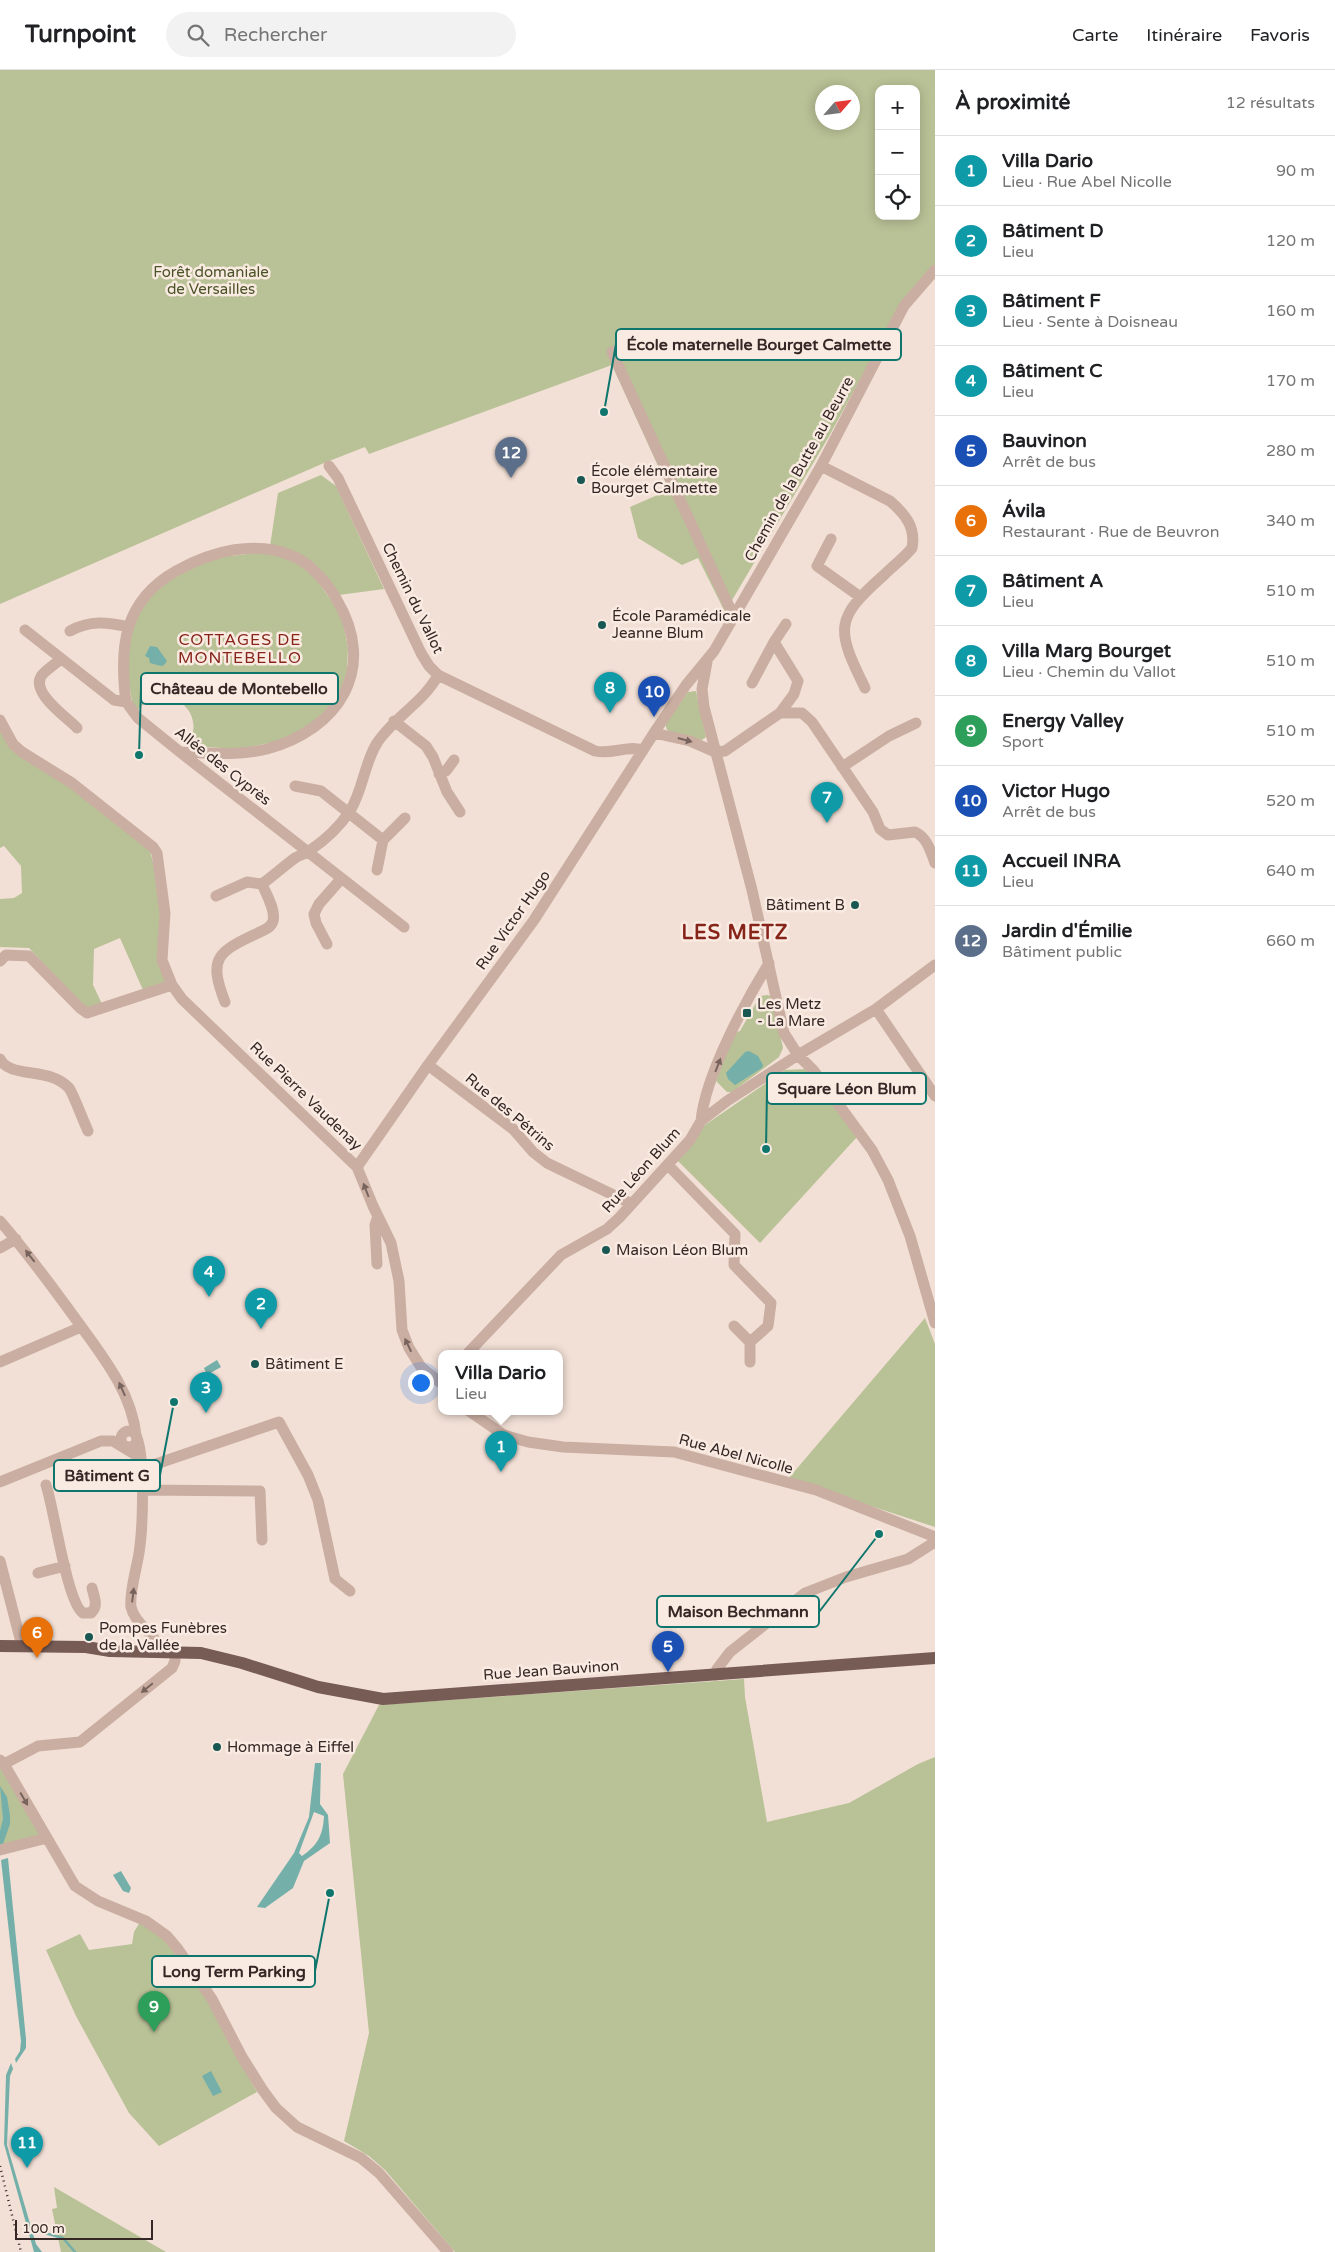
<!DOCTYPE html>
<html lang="fr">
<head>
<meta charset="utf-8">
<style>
  :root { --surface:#fff; --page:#f2f2f2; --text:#202124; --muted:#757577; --line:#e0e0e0; --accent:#ea580c }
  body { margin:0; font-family:"Varela Round",sans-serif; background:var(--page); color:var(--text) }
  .controls { position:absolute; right:15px; top:15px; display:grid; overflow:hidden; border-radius:10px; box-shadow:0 2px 12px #0003 }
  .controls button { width:45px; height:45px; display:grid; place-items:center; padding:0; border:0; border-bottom:1px solid var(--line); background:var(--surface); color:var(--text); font:25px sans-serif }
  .compass { position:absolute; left:815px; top:15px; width:45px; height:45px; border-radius:50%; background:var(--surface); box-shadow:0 2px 12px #0003; rotate:62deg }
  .scale { position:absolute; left:15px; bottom:12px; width:138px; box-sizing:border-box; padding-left:5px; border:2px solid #342725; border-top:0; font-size:14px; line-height:18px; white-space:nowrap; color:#342725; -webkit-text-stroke:4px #faebe2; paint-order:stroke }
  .you { position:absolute; left:420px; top:1312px; width:18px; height:18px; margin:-12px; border:4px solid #fff; border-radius:50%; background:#1a73e8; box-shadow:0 0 0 8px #1a73e833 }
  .badge { display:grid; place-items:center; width:32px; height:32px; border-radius:50%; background:var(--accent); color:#fff; font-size:16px; font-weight:700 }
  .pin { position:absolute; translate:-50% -41px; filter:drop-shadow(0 1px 2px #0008) }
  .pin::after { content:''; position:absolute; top:26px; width:18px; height:15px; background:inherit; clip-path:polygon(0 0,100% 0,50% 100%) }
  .popup { position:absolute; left:438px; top:1280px; width:125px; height:65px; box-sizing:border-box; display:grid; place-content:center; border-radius:10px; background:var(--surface); filter:drop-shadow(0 1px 4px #0005); font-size:16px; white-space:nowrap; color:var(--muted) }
  .popup b { font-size:19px; color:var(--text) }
  .popup::after { content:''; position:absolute; left:50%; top:100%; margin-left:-10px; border:10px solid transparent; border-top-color:var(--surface) }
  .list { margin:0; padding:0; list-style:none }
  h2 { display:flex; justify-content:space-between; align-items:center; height:65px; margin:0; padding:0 20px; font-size:21px }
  h2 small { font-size:16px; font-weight:400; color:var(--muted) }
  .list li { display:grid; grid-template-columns:32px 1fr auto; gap:15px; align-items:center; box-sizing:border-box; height:70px; padding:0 20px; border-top:1px solid var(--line) }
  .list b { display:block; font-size:19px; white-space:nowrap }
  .list p { margin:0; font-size:16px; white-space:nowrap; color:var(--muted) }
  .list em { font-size:16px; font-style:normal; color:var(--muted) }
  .icon { flex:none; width:28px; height:28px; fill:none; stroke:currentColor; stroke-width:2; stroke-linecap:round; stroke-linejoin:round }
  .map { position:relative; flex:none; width:935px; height:2182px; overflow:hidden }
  header { display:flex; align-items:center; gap:30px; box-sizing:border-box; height:70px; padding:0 25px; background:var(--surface); border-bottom:1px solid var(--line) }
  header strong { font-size:24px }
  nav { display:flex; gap:28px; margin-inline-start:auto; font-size:18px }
  .search { width:350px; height:45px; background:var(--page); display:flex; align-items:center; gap:12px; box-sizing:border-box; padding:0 18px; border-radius:28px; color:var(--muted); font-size:19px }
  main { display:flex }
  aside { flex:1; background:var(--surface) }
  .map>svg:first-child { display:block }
  .green { fill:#b9c196; fill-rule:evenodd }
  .water { fill:#74b0a9; fill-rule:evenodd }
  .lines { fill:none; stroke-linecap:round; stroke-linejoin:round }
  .stream { stroke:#74b0a9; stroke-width:2.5 }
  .minor { stroke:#caaea2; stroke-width:11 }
  .major { stroke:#775b55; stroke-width:12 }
  .rail { stroke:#342725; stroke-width:2.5; stroke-dasharray:1 4; stroke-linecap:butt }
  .oneway { fill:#78645d }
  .poi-dot { fill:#195752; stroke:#faebe2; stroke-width:2 }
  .labels { text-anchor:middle; stroke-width:5; stroke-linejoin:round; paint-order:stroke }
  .park-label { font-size:15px; fill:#4a5327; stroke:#faebe2 }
  .street-label { font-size:15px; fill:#342725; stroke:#faebe2 }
  .poi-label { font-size:15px; fill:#342725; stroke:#faebe2; text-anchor:start }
  .neighbourhood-label { font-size:16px; letter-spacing:1px; fill:#86241a; stroke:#faebe2 }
  .district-label { font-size:20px; font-weight:bold; letter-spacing:1px; fill:#86241a; stroke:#faebe2 }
  .leader { fill:none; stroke:#0f766e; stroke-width:2 }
  .callout-dot { fill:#0f766e; stroke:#faebe2; stroke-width:2 }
  .callout { fill:#faebe2; stroke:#0f766e; stroke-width:2 }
  .callout-label { font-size:16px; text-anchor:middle; font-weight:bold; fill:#342725 }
</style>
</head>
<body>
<header>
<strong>Turnpoint</strong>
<div class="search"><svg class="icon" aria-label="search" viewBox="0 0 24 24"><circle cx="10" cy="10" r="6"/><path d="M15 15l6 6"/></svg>Rechercher</div>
<nav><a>Carte</a><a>Itinéraire</a><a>Favoris</a></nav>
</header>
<main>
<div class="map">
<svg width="935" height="2182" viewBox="0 0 935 2182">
  <rect width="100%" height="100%" fill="#f2e0d6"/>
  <path class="green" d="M 0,0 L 935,0 L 935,195 L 902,233 L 828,368 L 725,542 L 698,488 L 682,495 L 638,468 L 630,437 L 669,420 L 612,295 L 369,384 L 365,377 L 324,393 L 0,534 ZM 879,19 L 916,19 L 916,146 L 879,146 ZM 822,22 L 852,22 L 852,52 L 822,52 Z
    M 321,405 L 336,416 L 384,519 L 339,525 L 309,490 L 270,476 L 278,423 Z
    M 266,482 L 294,491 L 314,506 L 342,546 L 348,578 L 347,601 L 338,629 L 304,660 L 278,671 L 241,679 L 186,676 C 212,643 164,606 137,641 L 132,632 L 126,595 L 133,557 L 146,530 L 179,503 L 221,487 Z
    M 696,621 L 706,667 L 702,670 L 671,662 L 667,660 L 665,654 L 688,622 Z
    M 0,659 L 150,781 C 162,823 162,869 165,912 L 143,920 L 120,868 L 94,879 L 93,915 L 102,934 L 87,939 L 29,878 L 0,877 L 0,829 L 14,828 L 22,823 L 21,796 L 4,776 L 0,778 Z
    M 768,925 L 772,927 L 783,978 L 779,987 L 732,1022 L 727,1022 L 716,1011 L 734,963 L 740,961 L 760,926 Z
    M 807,999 L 857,1067 L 760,1173 L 678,1091 L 705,1055 L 785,1000 Z
    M 925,1248 L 935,1274 L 935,1457 L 788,1409 Z
    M 744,1609 L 745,1627 L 767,1752 L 849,1733 L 918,1694 L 935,1687 L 935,2182 L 455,2182 L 385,2100 L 369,2086 L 344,2071 L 369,1963 L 343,1704 L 379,1635 Z
    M 0,1695 L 47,1768 L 0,1775 Z
    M 140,1852 L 162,1868 L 173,1881 L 206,1928 L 257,2022 L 159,2076 L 129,2043 L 76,1946 L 46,1880 L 80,1864 L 89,1880 L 132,1874 L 134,1862 Z
    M 54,2117 L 166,2182 L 61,2182 L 52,2139 L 57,2138 Z"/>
  <path class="water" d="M 150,576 L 157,577 L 167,591 L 164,595 L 161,596 L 150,593 L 149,588 L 145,586 Z
    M 749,981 L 758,986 L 763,995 L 762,998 L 735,1015 L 728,1009 L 726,1003 L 745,982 Z
    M 217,1290 L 221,1297 L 207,1305 L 204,1298 Z
    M 315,1693 L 321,1693 L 320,1734 L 328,1745 L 330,1773 L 304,1791 L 293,1818 L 265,1838 L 257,1837 L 294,1783 L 309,1747 ZM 314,1742 L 324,1746 C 323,1765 318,1775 302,1786 L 299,1783 Z
    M 0,1716 L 7,1727 L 10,1745 L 10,1754 L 3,1774 L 0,1775 L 0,1761 L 3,1749 Z
    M 8,1788 L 26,1969 L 26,1978 L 16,1993 L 15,1989 L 20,1981 L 21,1971 L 1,1790 Z
    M 121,1801 L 131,1818 L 129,1823 L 123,1821 L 113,1805 Z
    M 11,1993 L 13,1999 L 10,2006 L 7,2075 L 36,2174 L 42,2182 L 34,2182 L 4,2074 L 6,2005 Z
    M 211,2001 L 222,2022 L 213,2026 L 202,2006 Z"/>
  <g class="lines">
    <path class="stream" d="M 30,2159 L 63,2168 L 75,2182"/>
    <path class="minor" d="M 612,282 L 734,547
      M 329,396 L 338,408 L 421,583 L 429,596 L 438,605 L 595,681 C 613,685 625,675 643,680
      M 821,396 L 890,431 C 905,444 916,457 912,478 C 904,488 893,496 884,505 C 834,549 836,559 865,618
      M 831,469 L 817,496 L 859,526
      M 25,560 L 114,630 L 126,632 L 138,648 L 180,682 L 404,857
      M 70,561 C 90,550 107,552 129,557
      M 774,572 L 786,554
      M 61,589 C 55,594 47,599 42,605 C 29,622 68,648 77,658
      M 707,592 L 702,619 L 704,637 L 752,820 L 784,963 L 798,985 L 814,1001 L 872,1080 L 888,1110 L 910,1166 L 935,1253
      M 752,613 L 774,572 L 798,611 L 794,624 L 780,643
      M 126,632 C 119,578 123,531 176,501 C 212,481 256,469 295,487 C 312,495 328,514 337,530 C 378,599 339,659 267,679 C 239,686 208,683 180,682
      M 0,650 L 13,674 L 22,682 L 72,713 L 153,777 L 157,783 L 165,843 L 162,890 L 172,915 L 182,929 L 357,1097 L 373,1136 L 391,1173 L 399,1211 L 402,1260 L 409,1278 L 421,1297 L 442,1314
      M 394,651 L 426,676 L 433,687 L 447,722 L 460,742
      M 654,663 L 690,671 L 715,682
      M 715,682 L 725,681 L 780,643 L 802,643 L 812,652 L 873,742 L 880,759 L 888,765 L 915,762 C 927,767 931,782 935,793
      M 842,697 L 889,666 L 916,653
      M 439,704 L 446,701 L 454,690
      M 295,716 L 321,721 L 383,770 L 405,748
      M 377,800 L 383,770
      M 216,826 L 247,812 L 262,814 C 273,806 284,796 295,788 C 300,785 305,784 309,781 C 324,771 340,756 350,741 C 363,720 364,694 377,673 C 394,647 424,632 438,605
      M 327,874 L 316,853 L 314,844 L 319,834 L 341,809
      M 0,891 L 6,885 L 29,886 L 80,938 L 87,943 L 172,915
      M 225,932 C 208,888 217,882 258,863 C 264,860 271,858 273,851 C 276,840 266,824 262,814
      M 876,939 L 935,1026
      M 0,989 C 10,1009 49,996 69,1018 C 73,1023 84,1053 88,1061
      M 428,995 L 513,1059 L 533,1082 L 547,1093 L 630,1133
      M 701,1051 C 705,1006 745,932 769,893
      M 668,1095 L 735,1164 L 734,1195 L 771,1233 L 768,1256 L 750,1272 L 750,1292
      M 357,1097 L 428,995 L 534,850 L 654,663 L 686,615 L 714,581 L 821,396 L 904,236 L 935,200
      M 0,1151 C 27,1182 51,1215 75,1248 C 100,1283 132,1321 136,1366
      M 0,1178 L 16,1169
      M 377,1194 L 375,1155 L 378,1146
      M 734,1256 L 750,1272
      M 468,1283 L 561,1185 L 607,1159 L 619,1148 L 690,1070 L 701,1051 L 727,1031 L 798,985 L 876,939 L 935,895
      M 0,1292 L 81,1257
      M 469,1341 L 504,1365 L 528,1372 L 563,1377 L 674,1382 L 816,1420 L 935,1467
      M121 1369a8 8 0 1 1 16 0a8 8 0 1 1-16 0Z
      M 137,1368 C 145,1390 143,1458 139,1483 C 137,1497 129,1523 131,1537 C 135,1555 156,1563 160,1581
      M 142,1397 L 153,1395 L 279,1352 L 308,1405 L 318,1430 L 335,1509 L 350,1521
      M 0,1412 L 101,1371 L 113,1371 L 141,1388
      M 46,1415 C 54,1438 67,1533 83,1543 L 91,1543 C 99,1536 94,1527 92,1518
      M 142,1420 L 260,1421 L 262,1470
      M 0,1491 L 22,1576
      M 38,1503 L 65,1496
      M 716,1605 L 717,1599 L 730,1582 L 805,1523 L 846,1507 L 908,1489 L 935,1472
      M 0,1690 L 4,1694 L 75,1816 L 98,1831 L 146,1851 L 167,1866 L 178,1879 L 212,1929 L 242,1987 L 262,2019 L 276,2038 L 297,2057 L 361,2088 L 379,2103 L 448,2182
      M 4,1694 L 38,1676 L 80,1672 L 172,1598 L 175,1591 L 175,1582
      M 0,1780 L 47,1768"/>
    <path class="major" d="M 0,1576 L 86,1577 L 110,1581 L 201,1583 L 242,1593 L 318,1617 L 383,1629 L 935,1588"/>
    <path class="rail" d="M 0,2096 L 21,2182"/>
  </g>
  <defs><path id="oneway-solid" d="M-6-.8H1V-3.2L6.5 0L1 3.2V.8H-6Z" transform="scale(1.25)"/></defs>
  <g class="oneway">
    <use href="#oneway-solid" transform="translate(685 670) rotate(15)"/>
    <use href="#oneway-solid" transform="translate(718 995) rotate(-69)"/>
    <use href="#oneway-solid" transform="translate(366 1120) rotate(-111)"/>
    <use href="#oneway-solid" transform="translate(30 1186) rotate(-128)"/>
    <use href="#oneway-solid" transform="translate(408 1275) rotate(-115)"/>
    <use href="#oneway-solid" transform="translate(122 1319) rotate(-114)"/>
    <use href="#oneway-solid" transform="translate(133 1525) rotate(-83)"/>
    <use href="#oneway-solid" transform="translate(147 1618) rotate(141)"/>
    <use href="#oneway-solid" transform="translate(24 1729) rotate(60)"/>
  </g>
  <g class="poi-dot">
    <circle cx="581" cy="410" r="5"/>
    <circle cx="602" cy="555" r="5"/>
    <circle cx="855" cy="835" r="5"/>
    <rect x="742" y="938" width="10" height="10" rx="2.5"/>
    <circle cx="606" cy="1180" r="5"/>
    <circle cx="255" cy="1294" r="5"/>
    <circle cx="89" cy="1567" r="5"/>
    <circle cx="217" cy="1677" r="5"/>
  </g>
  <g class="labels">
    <g class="park-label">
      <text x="211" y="207">Forêt domaniale<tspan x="211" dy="17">de Versailles</tspan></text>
    </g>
    <g class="street-label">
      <text transform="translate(799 399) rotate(-61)" y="5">Chemin de la Butte au Beurre</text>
      <text transform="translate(413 528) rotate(64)" y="5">Chemin du Vallot</text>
      <text transform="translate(223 696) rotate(38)" y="5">Allée des Cyprès</text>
      <text transform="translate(513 850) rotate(-55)" y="5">Rue Victor Hugo</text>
      <text transform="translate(306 1026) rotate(44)" y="5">Rue Pierre Vaudenay</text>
      <text transform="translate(510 1042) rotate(40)" y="5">Rue des Pétrins</text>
      <text transform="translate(641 1100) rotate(-48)" y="5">Rue Léon Blum</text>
      <text transform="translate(736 1384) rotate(15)" y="5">Rue Abel Nicolle</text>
      <text transform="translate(551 1600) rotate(-4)" y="5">Rue Jean Bauvinon</text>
    </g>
    <g class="poi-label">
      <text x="591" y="406">École élémentaire<tspan x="591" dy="17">Bourget Calmette</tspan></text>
      <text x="612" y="551">École Paramédicale<tspan x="612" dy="17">Jeanne Blum</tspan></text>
      <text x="845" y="840" text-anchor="end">Bâtiment B</text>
      <text x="757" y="939">Les Metz<tspan x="757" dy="17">- La Mare</tspan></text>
      <text x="616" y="1185">Maison Léon Blum</text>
      <text x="265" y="1299">Bâtiment E</text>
      <text x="99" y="1563">Pompes Funèbres<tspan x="99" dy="17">de la Vallée</tspan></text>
      <text x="227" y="1682">Hommage à Eiffel</text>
    </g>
    <g class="neighbourhood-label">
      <text x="240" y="575">COTTAGES DE<tspan x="240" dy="18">MONTEBELLO</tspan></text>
    </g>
    <g class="district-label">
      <text x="735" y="869">LES METZ</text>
    </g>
  </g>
  <path class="leader" d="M604 342L616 274M139 685L141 618M766 1079L767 1018M174 1332L160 1405M879 1464L819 1542M330 1823L315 1901"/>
  <g class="callout-dot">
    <circle cx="604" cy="342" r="5"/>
    <circle cx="139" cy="685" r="5"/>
    <circle cx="766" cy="1079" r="5"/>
    <circle cx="174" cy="1332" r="5"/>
    <circle cx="879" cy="1464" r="5"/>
    <circle cx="330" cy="1823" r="5"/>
  </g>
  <g class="callout">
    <rect x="616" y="259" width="285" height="31" rx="5"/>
    <rect x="141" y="603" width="197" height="31" rx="5"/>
    <rect x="767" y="1003" width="159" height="31" rx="5"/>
    <rect x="54" y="1390" width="106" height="31" rx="5"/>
    <rect x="657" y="1526" width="162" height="31" rx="5"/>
    <rect x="152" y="1886" width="163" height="31" rx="5"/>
  </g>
  <g class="callout-label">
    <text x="759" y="280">École maternelle Bourget Calmette</text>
    <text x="239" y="624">Château de Montebello</text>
    <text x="847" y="1024">Square Léon Blum</text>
    <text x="107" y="1411">Bâtiment G</text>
    <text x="738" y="1547">Maison Bechmann</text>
    <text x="234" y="1907">Long Term Parking</text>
  </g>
</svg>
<div class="controls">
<button>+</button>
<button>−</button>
<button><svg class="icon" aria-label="locate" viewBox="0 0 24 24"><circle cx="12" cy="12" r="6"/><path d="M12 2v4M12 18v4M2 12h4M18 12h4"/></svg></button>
</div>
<svg class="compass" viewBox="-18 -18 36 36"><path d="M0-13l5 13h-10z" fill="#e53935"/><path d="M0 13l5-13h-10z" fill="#757577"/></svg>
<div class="scale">100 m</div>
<div class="you"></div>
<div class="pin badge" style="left:501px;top:1402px;background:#0f9aa8">1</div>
<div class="popup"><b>Villa Dario</b>Lieu</div>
<div class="pin badge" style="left:261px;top:1259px;background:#0f9aa8">2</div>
<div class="pin badge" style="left:206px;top:1343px;background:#0f9aa8">3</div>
<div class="pin badge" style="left:209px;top:1227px;background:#0f9aa8">4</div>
<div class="pin badge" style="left:668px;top:1602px;background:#1a4fb4">5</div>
<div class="pin badge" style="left:37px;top:1588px;background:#e8710a">6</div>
<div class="pin badge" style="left:827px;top:753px;background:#0f9aa8">7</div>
<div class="pin badge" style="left:610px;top:643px;background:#0f9aa8">8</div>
<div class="pin badge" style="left:154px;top:1962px;background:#2e9e5b">9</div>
<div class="pin badge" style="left:654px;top:647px;background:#1a4fb4">10</div>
<div class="pin badge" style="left:27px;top:2098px;background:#0f9aa8">11</div>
<div class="pin badge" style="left:511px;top:408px;background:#5c6f8a">12</div>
</div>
<aside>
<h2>À proximité<small>12 résultats</small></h2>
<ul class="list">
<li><span class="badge" style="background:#0f9aa8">1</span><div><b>Villa Dario</b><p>Lieu · Rue Abel Nicolle</p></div><em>90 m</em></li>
<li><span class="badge" style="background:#0f9aa8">2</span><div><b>Bâtiment D</b><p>Lieu</p></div><em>120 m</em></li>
<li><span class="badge" style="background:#0f9aa8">3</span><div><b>Bâtiment F</b><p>Lieu · Sente à Doisneau</p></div><em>160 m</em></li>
<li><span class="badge" style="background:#0f9aa8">4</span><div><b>Bâtiment C</b><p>Lieu</p></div><em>170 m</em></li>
<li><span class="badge" style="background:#1a4fb4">5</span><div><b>Bauvinon</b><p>Arrêt de bus</p></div><em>280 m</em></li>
<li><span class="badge" style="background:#e8710a">6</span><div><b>Ávila</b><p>Restaurant · Rue de Beuvron</p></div><em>340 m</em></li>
<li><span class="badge" style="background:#0f9aa8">7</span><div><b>Bâtiment A</b><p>Lieu</p></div><em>510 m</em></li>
<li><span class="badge" style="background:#0f9aa8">8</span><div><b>Villa Marg Bourget</b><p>Lieu · Chemin du Vallot</p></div><em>510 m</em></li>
<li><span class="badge" style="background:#2e9e5b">9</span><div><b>Energy Valley</b><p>Sport</p></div><em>510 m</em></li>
<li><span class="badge" style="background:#1a4fb4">10</span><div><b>Victor Hugo</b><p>Arrêt de bus</p></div><em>520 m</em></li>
<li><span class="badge" style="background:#0f9aa8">11</span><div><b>Accueil INRA</b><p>Lieu</p></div><em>640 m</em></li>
<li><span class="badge" style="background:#5c6f8a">12</span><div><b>Jardin d'Émilie</b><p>Bâtiment public</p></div><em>660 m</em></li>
</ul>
</aside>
</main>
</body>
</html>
